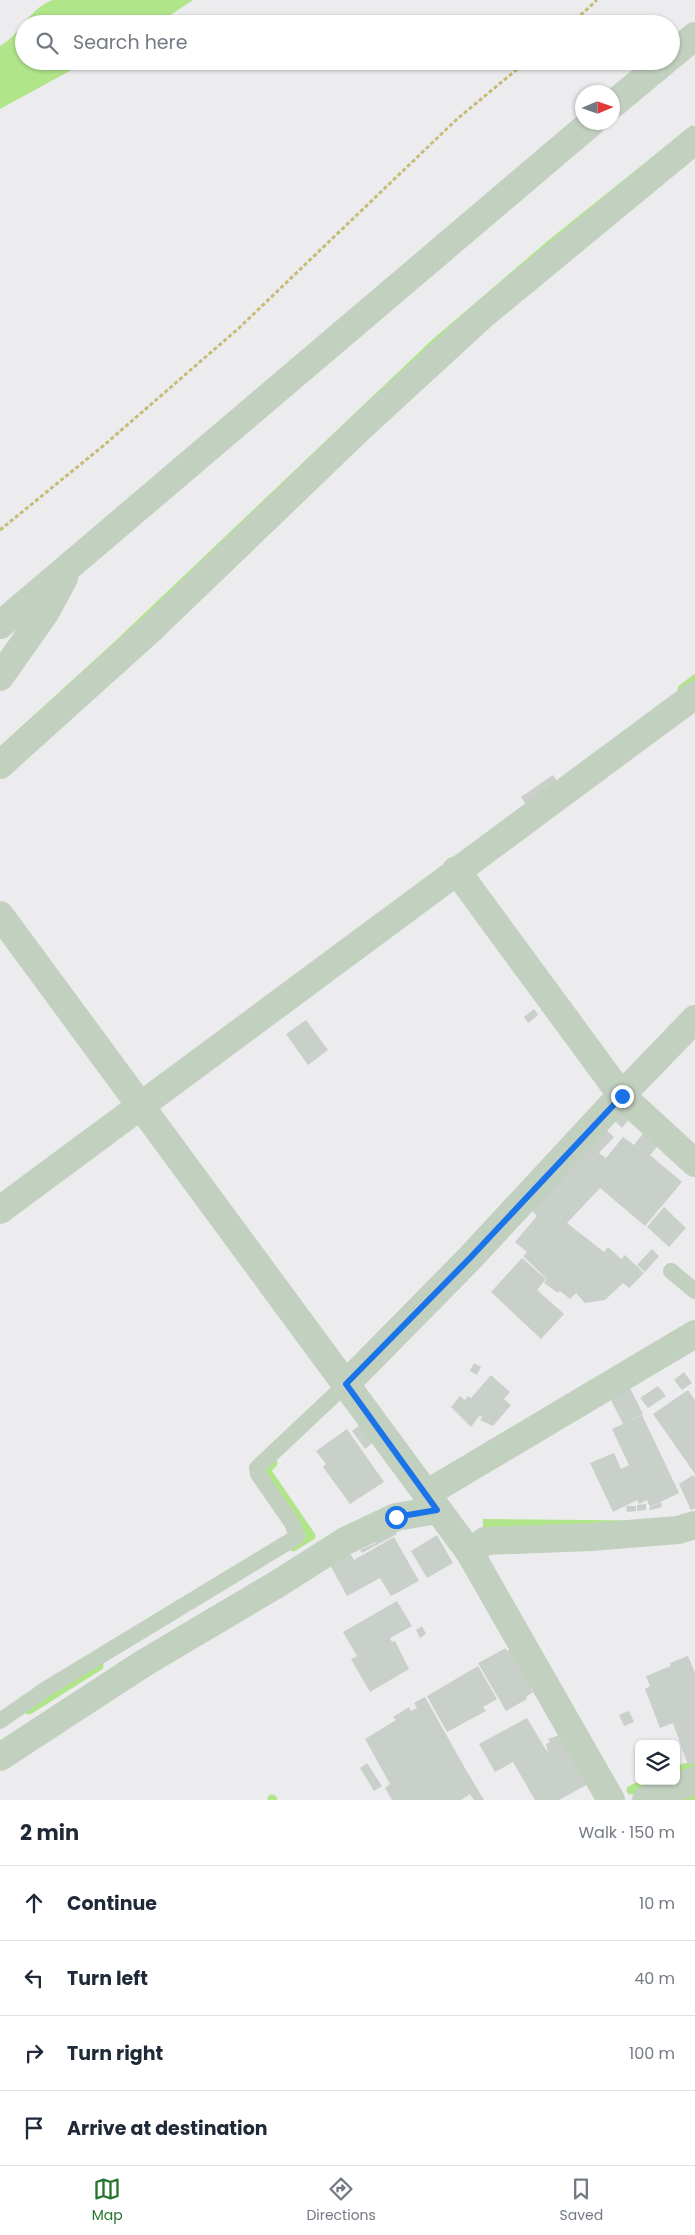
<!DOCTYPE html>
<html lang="en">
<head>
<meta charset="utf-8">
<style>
  :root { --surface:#fff; --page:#f6f6f7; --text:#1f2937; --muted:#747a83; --line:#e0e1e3; --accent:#27742e }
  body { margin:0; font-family:Poppins,sans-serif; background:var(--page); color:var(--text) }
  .controls { position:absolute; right:15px; bottom:15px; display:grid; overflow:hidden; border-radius:8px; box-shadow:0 1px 4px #0004 }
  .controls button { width:45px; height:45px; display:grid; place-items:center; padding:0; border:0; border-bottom:1px solid var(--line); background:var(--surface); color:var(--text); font:25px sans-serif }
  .compass { position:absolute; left:575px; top:85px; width:45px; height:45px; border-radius:50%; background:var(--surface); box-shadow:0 1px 4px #0004; rotate:88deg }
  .stop { position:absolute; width:15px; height:15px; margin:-11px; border:4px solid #1a73e8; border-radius:50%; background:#fff }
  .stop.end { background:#1a73e8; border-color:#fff; box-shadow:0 1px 5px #0008 }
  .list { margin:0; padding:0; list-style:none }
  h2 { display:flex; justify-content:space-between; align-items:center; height:65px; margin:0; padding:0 20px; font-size:21px }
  h2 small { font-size:16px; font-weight:400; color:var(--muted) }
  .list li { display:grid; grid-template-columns:32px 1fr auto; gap:15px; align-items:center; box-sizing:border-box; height:75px; padding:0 20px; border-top:1px solid var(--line) }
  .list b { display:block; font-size:19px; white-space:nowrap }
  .list em { font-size:16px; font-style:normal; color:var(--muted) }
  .icon { flex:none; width:28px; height:28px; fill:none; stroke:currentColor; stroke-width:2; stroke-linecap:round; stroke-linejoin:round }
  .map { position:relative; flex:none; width:695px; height:1800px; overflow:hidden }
  .search { position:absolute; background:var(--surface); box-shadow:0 1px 4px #0004; left:15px; right:15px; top:15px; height:55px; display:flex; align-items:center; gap:12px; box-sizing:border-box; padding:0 18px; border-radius:28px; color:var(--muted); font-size:19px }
  .sheet { height:365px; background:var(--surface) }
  nav { display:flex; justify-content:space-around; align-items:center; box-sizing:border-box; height:70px; border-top:1px solid var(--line); background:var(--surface); font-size:14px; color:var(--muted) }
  nav a { display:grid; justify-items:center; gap:2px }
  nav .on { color:var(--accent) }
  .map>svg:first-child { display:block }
  .water { fill:#b1e58a }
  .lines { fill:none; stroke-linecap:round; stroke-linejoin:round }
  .stream { stroke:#b1e58a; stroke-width:9 }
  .building { fill:#c9d0c9 }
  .path { stroke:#c5bc75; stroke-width:3; stroke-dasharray:4 2.5; stroke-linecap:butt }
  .service { stroke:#c2d0bf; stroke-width:16 }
  .minor { stroke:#c2d0bf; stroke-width:28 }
  .route { stroke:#1a73e8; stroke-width:6 }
</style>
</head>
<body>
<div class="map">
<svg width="695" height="1800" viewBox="0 0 695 1800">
  <rect width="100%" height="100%" fill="#ecebee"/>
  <path class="water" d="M 53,0 L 193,0 L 157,24 L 24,24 L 24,61 L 82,61 L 77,67 L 0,109 L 0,46 C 21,34 28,9 53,0 Z
    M 692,125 L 695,128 L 0,753 L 0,746 L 111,645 L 434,338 L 550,239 Z
    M 483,1519 L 695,1521 L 483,1534 Z"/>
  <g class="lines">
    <path class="stream" d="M 682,689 L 695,679
      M 273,1463 L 266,1470 L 311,1536 L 293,1547
      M 29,1710 L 99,1666
      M 676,1770 L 695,1766
      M 631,1790 L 650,1781
      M 272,1799 L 273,1800
      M 688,1800 L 695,1797"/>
  </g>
  <path class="building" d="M 553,775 L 558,783 L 526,805 L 521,797 Z
    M 534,1009 L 538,1015 L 528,1023 L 524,1017 Z
    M 306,1020 L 328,1050 L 308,1065 L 286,1034 Z
    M 621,1109 L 630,1118 L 622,1128 L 612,1118 Z
    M 603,1127 L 614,1137 L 599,1153 L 606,1158 L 623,1137 L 634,1145 L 645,1131 L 661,1143 L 650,1155 L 682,1182 L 645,1226 L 600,1188 L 567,1223 L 604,1252 L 608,1247 L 621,1259 L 625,1255 L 644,1273 L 629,1288 L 623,1283 L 605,1300 L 585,1303 L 576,1293 L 570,1299 L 560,1291 L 558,1293 L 544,1283 L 547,1279 L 523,1256 L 527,1252 L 515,1242 L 537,1216 L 529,1208 Z
    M 664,1207 L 686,1228 L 669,1247 L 647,1227 Z
    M 652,1249 L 659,1256 L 645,1272 L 637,1265 Z
    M 522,1258 L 546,1279 L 537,1290 L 564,1314 L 541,1339 L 491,1292 Z
    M 474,1363 L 481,1367 L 477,1375 L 470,1371 Z
    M 684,1372 L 692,1383 L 682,1390 L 674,1380 Z
    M 491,1375 L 510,1392 L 504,1399 L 511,1405 L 493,1426 L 480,1420 L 482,1417 L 480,1415 L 471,1427 L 451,1407 L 460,1396 L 465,1400 L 468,1396 L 471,1398 Z
    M 629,1386 L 643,1414 L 623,1424 L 609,1396 Z
    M 658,1386 L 666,1396 L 648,1408 L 640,1398 Z
    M 688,1390 L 695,1400 L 695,1474 L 653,1414 Z
    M 642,1415 L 679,1493 L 650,1507 L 647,1500 L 639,1504 L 637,1500 L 613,1512 L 590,1463 L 614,1453 L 621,1469 L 629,1465 L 612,1429 Z
    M 361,1424 L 375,1441 L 365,1449 L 352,1431 Z
    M 347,1429 L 384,1482 L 350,1504 L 323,1467 L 326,1464 L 316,1451 Z
    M 693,1475 L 695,1478 L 695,1508 L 691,1510 L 679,1484 Z
    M 661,1502 L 662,1507 L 650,1510 L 649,1508 Z
    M 646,1504 L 646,1510 L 637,1511 L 637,1505 Z
    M 626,1506 L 636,1506 L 636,1511 L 627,1512 Z
    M 393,1527 L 397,1534 L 362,1553 L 360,1550 L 376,1543 L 373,1537 Z
    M 437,1535 L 453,1563 L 427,1578 L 411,1551 Z
    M 394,1537 L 419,1581 L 391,1596 L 380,1578 L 347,1596 L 330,1565 L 350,1553 L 354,1560 Z
    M 397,1601 L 412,1626 L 390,1638 L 392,1642 L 395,1641 L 409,1669 L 370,1692 L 351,1659 L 357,1656 L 343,1632 Z
    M 422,1626 L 426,1634 L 420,1638 L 416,1630 Z
    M 506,1648 L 507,1651 L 512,1648 L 534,1687 L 531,1689 L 533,1692 L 526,1697 L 527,1699 L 506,1711 L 478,1663 Z
    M 688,1656 L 695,1673 L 695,1763 L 688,1765 L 673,1723 L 660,1728 L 645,1689 L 650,1686 L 646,1676 L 671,1666 L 670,1663 Z
    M 478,1666 L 497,1699 L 483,1707 L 486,1711 L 447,1732 L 427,1696 Z
    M 425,1697 L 466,1770 L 484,1800 L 474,1800 L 470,1794 L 461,1800 L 392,1800 L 385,1788 L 390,1784 L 365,1739 L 396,1720 L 393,1717 L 409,1707 L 411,1711 L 417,1708 L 414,1703 Z
    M 629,1711 L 634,1722 L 624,1726 L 619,1715 Z
    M 527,1718 L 548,1753 L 546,1744 L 550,1742 L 548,1739 L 562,1734 L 590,1783 L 559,1800 L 535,1800 L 513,1762 L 495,1772 L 479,1744 Z
    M 367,1763 L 382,1786 L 374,1791 L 360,1768 Z"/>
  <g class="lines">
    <path class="path" d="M 571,24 L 597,0
      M 0,530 L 103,446 L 239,328 L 457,119 L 527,61"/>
    <path class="service" d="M 671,1271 L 695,1291
      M 0,1721 L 46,1689 L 295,1538 L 297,1536 L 292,1523 L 258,1474 L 257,1468 L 346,1384"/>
    <path class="minor" d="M 671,56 L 695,36
      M 612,105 L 665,61
      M 0,625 L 592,122
      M 0,677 L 45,613 L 64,578
      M 0,765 L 152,628 L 360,428 L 483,315 L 695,140
      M 456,870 L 622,1096 L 695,1163
      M 0,915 L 470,1553 L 611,1800
      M 0,1210 L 695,695
      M 346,1384 L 470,1258 L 611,1106 L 695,1019
      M 426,1494 L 695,1334
      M 470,1553 L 485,1541 L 591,1537 L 678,1530 L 695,1525
      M 0,1757 L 144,1663 L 279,1583 L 345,1541 L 396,1517 L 437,1510
      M 646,1800 L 695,1780"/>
  </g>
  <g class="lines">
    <path class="route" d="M 396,1517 L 437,1510 L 346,1384 L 470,1258 L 622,1096"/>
  </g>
</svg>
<div class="controls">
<button><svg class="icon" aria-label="layers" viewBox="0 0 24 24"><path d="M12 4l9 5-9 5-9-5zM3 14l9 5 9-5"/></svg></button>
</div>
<svg class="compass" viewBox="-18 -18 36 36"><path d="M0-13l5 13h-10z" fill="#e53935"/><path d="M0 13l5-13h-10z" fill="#747a83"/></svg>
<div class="stop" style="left:396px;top:1517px"></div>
<div class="stop end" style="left:622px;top:1096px"></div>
<div class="search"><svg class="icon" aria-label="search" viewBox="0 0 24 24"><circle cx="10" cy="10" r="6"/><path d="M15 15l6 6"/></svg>Search here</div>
</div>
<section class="sheet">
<h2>2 min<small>Walk · 150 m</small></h2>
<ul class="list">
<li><svg class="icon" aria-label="ahead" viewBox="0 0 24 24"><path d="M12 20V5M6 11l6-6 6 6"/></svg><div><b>Continue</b></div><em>10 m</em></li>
<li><svg class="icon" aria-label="left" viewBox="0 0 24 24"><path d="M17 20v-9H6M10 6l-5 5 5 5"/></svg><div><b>Turn left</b></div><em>40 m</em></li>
<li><svg class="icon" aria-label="right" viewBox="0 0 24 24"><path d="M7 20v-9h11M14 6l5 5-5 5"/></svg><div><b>Turn right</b></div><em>100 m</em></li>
<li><svg class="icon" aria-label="arrive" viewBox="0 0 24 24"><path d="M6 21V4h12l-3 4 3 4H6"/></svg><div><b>Arrive at destination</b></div></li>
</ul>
</section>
<nav>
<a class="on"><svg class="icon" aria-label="map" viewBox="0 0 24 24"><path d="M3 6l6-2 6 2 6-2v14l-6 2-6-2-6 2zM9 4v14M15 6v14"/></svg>Map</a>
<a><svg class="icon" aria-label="directions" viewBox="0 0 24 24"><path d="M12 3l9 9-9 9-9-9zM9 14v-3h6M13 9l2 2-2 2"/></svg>Directions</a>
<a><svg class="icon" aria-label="saved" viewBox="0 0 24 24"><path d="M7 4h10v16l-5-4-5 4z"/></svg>Saved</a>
</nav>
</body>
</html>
